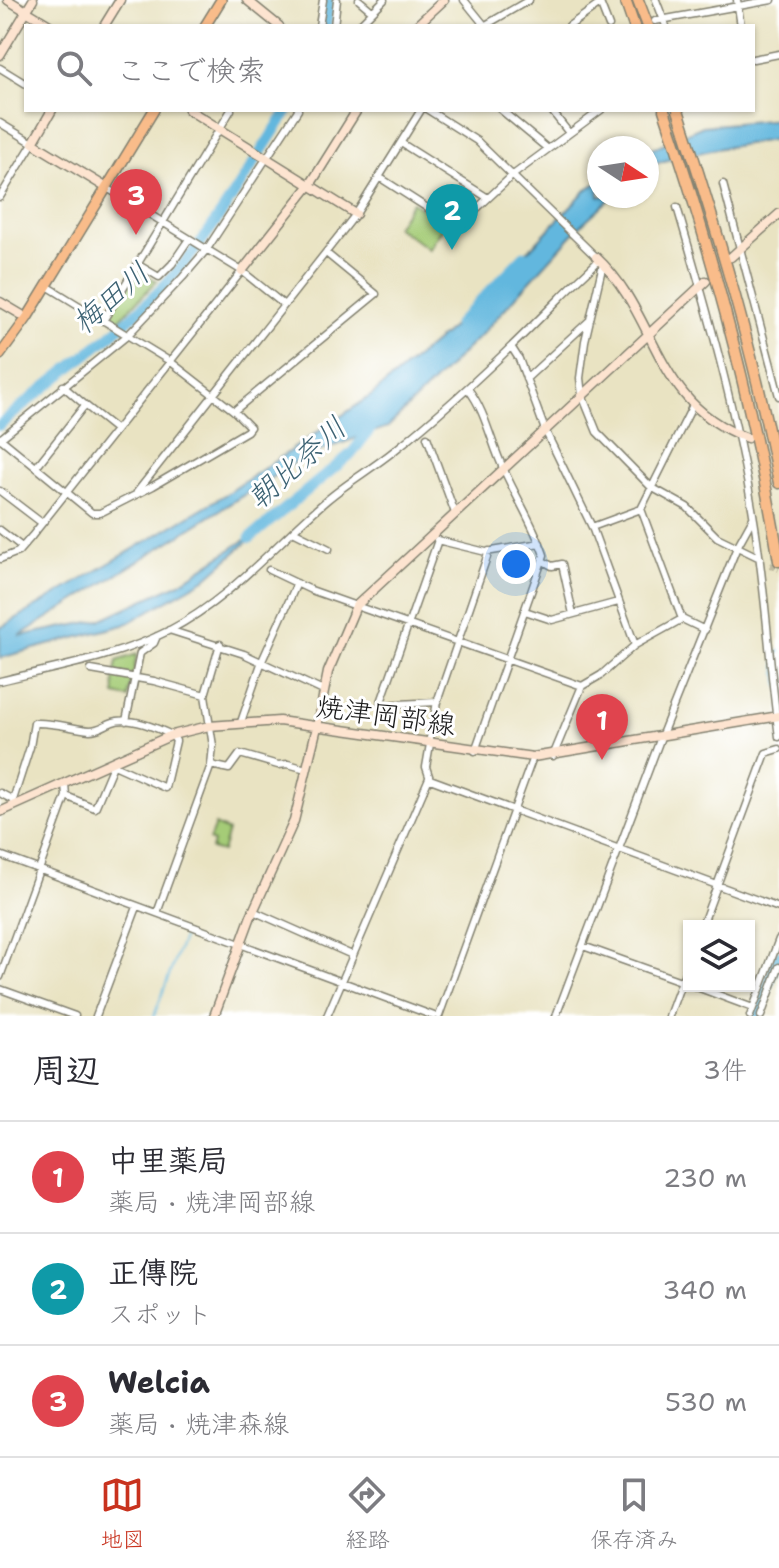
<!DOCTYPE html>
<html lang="ja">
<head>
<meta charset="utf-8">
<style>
  :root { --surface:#fff; --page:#f2f2f3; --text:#2b2b33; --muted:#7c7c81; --line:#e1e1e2; --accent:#c8321e }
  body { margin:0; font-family:"Shantell Sans","Klee One",sans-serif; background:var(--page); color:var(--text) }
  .controls { position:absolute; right:24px; bottom:24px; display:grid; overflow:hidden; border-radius:0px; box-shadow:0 2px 6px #0004 }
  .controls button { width:72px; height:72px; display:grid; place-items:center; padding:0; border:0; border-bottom:2px solid var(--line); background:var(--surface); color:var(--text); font:40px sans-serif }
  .compass { position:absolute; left:587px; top:136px; width:72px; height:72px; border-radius:50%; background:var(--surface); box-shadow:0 2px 6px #0004; rotate:102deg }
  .you { position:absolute; left:516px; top:564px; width:28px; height:28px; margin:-20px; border:6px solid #fff; border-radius:50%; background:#1a73e8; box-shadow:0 0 0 12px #1a73e833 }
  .badge { display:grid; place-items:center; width:52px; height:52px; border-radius:50%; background:var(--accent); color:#fff; font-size:26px; font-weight:700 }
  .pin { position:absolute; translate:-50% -66px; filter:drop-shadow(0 2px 4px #0008) }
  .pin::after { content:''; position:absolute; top:42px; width:28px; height:24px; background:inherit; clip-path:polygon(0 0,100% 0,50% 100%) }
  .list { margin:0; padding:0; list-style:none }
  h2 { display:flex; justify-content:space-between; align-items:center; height:104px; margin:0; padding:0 32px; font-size:34px }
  h2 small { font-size:26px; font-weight:400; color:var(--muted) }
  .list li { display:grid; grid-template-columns:52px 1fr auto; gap:24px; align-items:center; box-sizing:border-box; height:112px; padding:0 32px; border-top:2px solid var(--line) }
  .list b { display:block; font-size:30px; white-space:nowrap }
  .list p { margin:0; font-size:26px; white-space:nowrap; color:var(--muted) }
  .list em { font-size:26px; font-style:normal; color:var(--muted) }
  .icon { flex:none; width:44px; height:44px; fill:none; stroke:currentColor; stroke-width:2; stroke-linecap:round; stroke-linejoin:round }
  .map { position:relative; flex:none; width:779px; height:1016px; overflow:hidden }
  .search { position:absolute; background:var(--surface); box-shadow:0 2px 6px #0004; left:24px; right:24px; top:24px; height:88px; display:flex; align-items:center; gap:20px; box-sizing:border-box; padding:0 28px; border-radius:0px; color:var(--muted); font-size:30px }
  .sheet { height:440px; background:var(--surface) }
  nav { display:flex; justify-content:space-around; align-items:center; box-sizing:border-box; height:112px; border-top:2px solid var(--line); background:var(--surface); font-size:22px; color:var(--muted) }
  nav a { display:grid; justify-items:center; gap:4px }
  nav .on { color:var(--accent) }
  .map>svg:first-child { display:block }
  .green { fill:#a5cc77; stroke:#60744a; stroke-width:2 }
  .water { fill:#62b7de; stroke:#3f6a7d; stroke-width:2 }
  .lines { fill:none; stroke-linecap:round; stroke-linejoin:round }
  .stream { stroke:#62b7de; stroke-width:2 }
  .river { stroke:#62b7de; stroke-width:11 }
  .street-tunnel { stroke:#c0bba1; stroke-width:6; stroke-dasharray:6 3; stroke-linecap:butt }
  .street-casing { stroke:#82806f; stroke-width:9 }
  .secondary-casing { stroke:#82806f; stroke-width:11 }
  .primary-casing { stroke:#82806f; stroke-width:12 }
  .highway-casing { stroke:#82806f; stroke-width:13 }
  .street { stroke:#fff; stroke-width:6 }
  .secondary { stroke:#fde4d0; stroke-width:8 }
  .primary { stroke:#f9bc8a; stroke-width:9 }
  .highway { stroke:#f9bc8a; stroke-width:10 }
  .labels { text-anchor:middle; stroke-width:6; stroke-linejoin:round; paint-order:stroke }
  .street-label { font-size:28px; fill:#1c1c1c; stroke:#fff }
  .water-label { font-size:30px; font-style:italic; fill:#3c6273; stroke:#fff }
</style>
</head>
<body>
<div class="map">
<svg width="779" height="1016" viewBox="0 0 779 1016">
  <rect width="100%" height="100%" fill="#fff"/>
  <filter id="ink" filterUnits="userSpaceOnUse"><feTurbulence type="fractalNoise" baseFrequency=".0125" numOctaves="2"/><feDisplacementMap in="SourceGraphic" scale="16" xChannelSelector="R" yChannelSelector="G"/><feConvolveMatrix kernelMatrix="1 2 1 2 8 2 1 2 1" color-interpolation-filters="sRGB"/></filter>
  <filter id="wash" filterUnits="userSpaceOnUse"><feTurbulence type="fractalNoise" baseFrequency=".006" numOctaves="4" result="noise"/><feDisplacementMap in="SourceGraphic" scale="32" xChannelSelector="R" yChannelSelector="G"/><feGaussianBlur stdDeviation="1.8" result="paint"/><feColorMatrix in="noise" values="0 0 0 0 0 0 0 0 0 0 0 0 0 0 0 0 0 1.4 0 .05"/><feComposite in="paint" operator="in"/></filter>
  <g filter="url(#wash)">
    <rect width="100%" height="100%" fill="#e9e3c2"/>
    <path class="green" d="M 412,202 L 445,224 L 429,249 L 396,227 Z
      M 138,270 L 157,281 L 117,322 L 109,316 Z
      M 137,654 L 133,675 L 115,672 L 117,661 Z
      M 114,676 L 132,679 L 128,698 L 115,695 Z
      M 215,825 L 228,831 L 222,852 L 211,849 L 213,842 L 209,840 Z"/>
    <path class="water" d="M 779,119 L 779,139 L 715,149 L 647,165 L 647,151 L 703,126 Z
      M 599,182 L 599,196 L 613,196 L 583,223 L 481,335 L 388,427 L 306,456 L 19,636 L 100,620 L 180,583 L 263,528 L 205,579 L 124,625 L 0,658 L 0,628 L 231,491 L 372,395 L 469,313 L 587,189 Z"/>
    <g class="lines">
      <path class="stream" d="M 779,651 L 775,656 L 779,686
        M 154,1016 L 183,938"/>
      <path class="river" d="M 326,26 L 329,0
        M 458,324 L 524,256
        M 0,425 C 53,377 115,338 164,286 C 214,234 248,169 288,110
        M 250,538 L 352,453 L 375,423
        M 757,1016 L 779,955"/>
    </g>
  </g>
  <g filter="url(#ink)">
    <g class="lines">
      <path class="street-tunnel" d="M 770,565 L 779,569"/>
      <g class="street-casing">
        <path id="street" d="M 359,0 L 372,11
          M 464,0 L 485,26
          M 656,0 L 666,26
          M 737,0 L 741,26
          M 600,3 L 609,26
          M 655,21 L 772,0
          M 319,26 L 323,0
          M 334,26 L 337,0
          M 358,26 L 384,0
          M 484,26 L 529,0
          M 569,26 L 600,4
          M 753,59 L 779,54
          M 0,68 L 26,84
          M 428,110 L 477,141 L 596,257
          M 501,110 L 548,149
          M 551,110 L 569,133
          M 0,123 L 33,143 L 0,197
          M 401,143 L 488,198
          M 379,177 L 457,227 L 513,175 L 601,110
          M 723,184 L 779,396
          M 107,188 L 242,271 L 283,304
          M 677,207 C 707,309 737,414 754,520 C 766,592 769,664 779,737
          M 137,264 L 159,277 L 172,264 L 189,239
          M 603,264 L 585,341 L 580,378 L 582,395 L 597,432 L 651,487 L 687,507 L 717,537 L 760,558
          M 103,321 L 231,110
          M 512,348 L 519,359 L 545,430 L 592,527 L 635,645
          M 526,379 L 590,320
          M 63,386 L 85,405
          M 468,389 C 486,411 491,444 504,470 C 517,499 534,525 544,555 L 475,751
          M 234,411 L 376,294 L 326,253
          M 427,437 L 455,513
          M 0,438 L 92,513 L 100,513 L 153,486 L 247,431 L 250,427 L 234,411 L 171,362 L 47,286
          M 0,439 L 128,335 L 183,277 L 207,249 L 298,110
          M 36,467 L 85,405 L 115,429
          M 0,491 L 42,523
          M 137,492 L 356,214 L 421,110
          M 641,509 L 682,619 L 705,630
          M 592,527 L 641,509 L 693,405
          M 0,530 L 22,547
          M 295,532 L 329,549
          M 437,540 L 486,552 L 540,543
          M 0,559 L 18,552 L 32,536 L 242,271
          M 543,561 L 552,566 L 562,564 L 573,614
          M 269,570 L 311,590 L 582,686
          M 525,611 L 552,620 L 618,602
          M 169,630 L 244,654 L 323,691
          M 91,670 L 154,681 L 205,695
          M 0,681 C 57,667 115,658 168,631 C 232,598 274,545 327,500 C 348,482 373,468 395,450 C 454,403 507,352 560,298 C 572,285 587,273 599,260
          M 437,702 L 380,705 L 438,540
          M 126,721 L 140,653 L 154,643 L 157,636
          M 241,722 L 262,661 L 297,583
          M 429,743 L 437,702 L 489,551
          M 430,744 L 426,767 L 430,779 L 779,908
          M 553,756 L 582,686 L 601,675 L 635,645 L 682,619
          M 211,765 L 229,769 L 240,754 L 278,765 L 288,764 L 306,769
          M 0,793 L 13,800
          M 66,796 L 95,808 L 114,763
          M 15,805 L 13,800 L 30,747 L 34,723 C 54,722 70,728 90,730 C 100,730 104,725 113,722 C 129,716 157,728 172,735 L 176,741 L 165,788 L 114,765
          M 0,855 L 434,1016
          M 253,911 L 352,955
          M 157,913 L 211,765 L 213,746 L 205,695 L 220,644
          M 702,926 L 766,753 L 779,749
          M 583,946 L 689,984
          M 0,977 L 66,796 L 65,783
          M 694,986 L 753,1008
          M 0,989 L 75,1016
          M 96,1016 L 137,907
          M 327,1016 L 429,778
          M 439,1016 L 533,757
          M 556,1016 L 661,737 L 737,547 L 753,518
          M 669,1016 L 689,962
          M 750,1016 L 779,939
          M 761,1016 L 779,967"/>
      </g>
      <g class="secondary-casing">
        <path id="secondary" d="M 8,0 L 51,26
          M 247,0 L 279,26
          M 104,26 L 120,0
          M 416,26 L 444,0
          M 0,55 L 33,0
          M 52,110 L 33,143 L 107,188
          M 189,110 L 356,214
          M 596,257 C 659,315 652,403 747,438
          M 731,257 L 779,214
          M 242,271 L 310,185 L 357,110
          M 0,302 L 27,318
          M 0,812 L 172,735 L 209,726 L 279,721 L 533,757 L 779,716
          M 214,1016 L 251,916 L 294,821 L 317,727 L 328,672 L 356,606 L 706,281"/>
      </g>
      <g class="primary-casing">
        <path id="primary" d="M 205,26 L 221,0
          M 0,355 L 27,318 L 154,110"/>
      </g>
      <g class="highway-casing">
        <path id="highway" d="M 625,0 L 634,26
          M 638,0 L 648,26
          M 664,110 C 714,258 754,408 779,561
          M 678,110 C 718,232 755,356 779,483"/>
      </g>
      <use href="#street" class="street"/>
      <use href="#secondary" class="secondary"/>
      <use href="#primary" class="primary"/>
      <use href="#highway" class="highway"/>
    </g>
  </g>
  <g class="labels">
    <g class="street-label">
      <text transform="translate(386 715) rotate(8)" y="10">焼津岡部線</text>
    </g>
    <g class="water-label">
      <text transform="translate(111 298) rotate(-41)" y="10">梅田川</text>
      <text transform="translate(297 463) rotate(-42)" y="10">朝比奈川</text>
    </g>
  </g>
</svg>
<div class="controls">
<button><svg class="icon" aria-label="layers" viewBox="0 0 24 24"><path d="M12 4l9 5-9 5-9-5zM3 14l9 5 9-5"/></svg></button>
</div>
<svg class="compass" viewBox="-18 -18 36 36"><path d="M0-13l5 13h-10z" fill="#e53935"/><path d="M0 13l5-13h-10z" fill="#7c7c81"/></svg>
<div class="you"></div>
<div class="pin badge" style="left:602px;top:760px;background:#e0444e">1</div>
<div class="pin badge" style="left:452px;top:250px;background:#0f9aa8">2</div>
<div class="pin badge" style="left:136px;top:235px;background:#e0444e">3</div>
<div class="search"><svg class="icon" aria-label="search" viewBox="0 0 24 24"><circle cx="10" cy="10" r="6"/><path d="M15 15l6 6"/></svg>ここで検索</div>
</div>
<section class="sheet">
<h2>周辺<small>3件</small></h2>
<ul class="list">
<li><span class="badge" style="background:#e0444e">1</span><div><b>中里薬局</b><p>薬局 · 焼津岡部線</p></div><em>230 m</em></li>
<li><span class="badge" style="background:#0f9aa8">2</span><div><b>正傳院</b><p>スポット</p></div><em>340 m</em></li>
<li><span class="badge" style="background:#e0444e">3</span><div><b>Welcia</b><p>薬局 · 焼津森線</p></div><em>530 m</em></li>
</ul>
</section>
<nav>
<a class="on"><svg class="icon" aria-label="map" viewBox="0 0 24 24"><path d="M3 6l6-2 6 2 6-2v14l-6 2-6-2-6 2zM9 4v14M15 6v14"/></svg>地図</a>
<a><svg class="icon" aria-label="directions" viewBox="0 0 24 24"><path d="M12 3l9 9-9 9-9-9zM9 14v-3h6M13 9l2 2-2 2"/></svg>経路</a>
<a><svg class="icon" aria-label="saved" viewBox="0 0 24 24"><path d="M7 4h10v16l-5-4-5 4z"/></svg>保存済み</a>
</nav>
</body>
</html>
